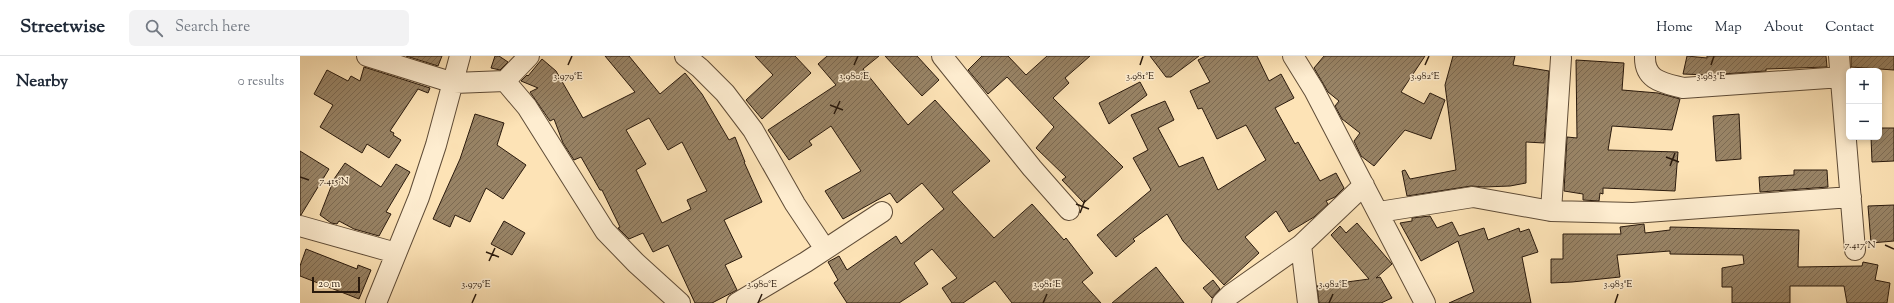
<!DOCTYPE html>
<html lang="en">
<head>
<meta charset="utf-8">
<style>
  :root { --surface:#fff; --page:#f2f2f3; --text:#1f2937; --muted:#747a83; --line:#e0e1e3 }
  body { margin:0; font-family:"Sorts Mill Goudy",serif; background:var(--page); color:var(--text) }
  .controls { position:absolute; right:12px; top:12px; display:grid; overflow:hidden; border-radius:6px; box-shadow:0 2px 6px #0003 }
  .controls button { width:36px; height:36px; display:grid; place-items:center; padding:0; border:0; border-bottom:1px solid var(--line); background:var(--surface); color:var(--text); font:20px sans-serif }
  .scale { position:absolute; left:12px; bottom:10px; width:48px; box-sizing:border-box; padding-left:4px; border:2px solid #2a1a0d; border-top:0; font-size:11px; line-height:14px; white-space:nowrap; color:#2a1a0d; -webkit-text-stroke:3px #feedd0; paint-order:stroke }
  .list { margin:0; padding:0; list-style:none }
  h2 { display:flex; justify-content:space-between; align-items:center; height:52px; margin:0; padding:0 16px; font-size:17px }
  h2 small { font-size:13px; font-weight:400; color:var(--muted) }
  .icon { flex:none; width:22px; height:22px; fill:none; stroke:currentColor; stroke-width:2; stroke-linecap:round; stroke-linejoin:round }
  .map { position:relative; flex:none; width:1594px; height:247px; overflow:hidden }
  header { display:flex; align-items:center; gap:24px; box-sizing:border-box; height:56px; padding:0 20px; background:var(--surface); border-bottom:1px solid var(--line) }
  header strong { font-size:19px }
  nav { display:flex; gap:22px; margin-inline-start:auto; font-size:14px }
  .search { width:280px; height:36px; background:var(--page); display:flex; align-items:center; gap:10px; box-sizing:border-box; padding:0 14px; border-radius:6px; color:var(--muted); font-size:15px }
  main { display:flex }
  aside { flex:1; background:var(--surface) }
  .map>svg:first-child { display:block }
  .building { fill:url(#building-hatch); stroke:#2a1a0d; fill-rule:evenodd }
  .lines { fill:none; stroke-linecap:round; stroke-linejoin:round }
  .minor-casing { stroke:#5f4c37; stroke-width:22 }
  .minor { stroke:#feedd0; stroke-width:20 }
  .ticks { fill:none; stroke:#2a1a0d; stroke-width:1.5 }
  .ticks-label { font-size:10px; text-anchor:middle; fill:#2a1a0d; stroke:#feedd0; stroke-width:3; stroke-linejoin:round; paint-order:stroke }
</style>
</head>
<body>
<header>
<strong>Streetwise</strong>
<div class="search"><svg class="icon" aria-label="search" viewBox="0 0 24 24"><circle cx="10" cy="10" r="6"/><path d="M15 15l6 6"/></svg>Search here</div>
<nav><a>Home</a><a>Map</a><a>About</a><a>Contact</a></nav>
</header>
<main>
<aside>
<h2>Nearby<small>0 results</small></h2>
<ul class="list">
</ul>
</aside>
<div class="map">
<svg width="1594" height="247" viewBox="0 0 1594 247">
  <defs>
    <pattern id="building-hatch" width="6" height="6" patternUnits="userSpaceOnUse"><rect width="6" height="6" fill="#988365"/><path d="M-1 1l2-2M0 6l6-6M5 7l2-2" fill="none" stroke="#7c6a52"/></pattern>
  </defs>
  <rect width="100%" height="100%" fill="#fde3b6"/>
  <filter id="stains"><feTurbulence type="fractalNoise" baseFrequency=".005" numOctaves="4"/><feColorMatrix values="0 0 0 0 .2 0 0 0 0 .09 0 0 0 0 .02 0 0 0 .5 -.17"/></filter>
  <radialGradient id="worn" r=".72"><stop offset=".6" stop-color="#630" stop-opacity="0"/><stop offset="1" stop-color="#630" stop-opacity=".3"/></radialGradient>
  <path class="building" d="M 106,0 L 142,0 L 138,10 Z
    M 195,0 L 199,0 L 208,6 L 200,14 L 191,12 Z
    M 305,0 L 329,0 L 360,38 L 385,17 L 402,38 L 429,84 L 435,81 L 445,106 L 444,106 L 462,146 L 424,164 L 442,201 L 425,209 L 437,234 L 412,247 L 395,247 L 368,189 L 353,196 L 343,177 L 329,183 L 318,172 L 320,171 L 302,134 L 300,134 L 281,101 L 274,104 L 263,87 L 254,63 L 250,65 L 230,36 L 238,32 L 221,25 L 227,19 L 228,20 L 242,3 L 256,15 L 283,62 L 335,36 ZM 349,62 L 368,94 L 382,86 L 407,135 L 387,144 L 391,153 L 362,167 L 336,114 L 346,108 L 326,74 Z
    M 455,0 L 495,0 L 511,17 L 462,63 L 446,44 L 473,19 Z
    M 527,0 L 579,0 L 563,13 L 608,69 L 635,44 L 690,105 L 652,136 L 694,182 L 732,148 L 764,184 L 766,182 L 793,217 L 782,226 L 801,247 L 712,247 L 695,225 L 663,247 L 652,247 L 642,232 L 657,222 L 632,193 L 614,207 L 628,228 L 599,247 L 547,247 L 534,227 L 538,224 L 528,206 L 539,200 L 547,214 L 596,180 L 601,188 L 644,153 L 622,127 L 597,147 L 590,137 L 543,163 L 525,135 L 561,115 L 531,70 L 509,85 L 512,89 L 489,104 L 468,74 L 536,29 L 518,8 Z
    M 585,0 L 617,0 L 639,24 L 622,40 Z
    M 682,0 L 708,0 L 726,19 L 747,0 L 790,0 L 765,22 L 769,27 L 753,42 L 823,111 L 784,147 L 762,124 L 766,121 L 736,92 L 754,71 L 707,21 L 688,38 L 668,14 Z
    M 850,0 L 899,0 L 871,21 L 866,21 Z
    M 906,0 L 957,0 L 969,25 L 981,18 L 994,42 L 975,52 L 995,88 L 998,86 L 1020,125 L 1036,117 L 1044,132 L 1035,141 L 1026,145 L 1028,148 L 1014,161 L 989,176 L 976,155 L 945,181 L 959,197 L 924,229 L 883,185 L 867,158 L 833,183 L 835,185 L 816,201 L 797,179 L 851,134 L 833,102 L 848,94 L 831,59 L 865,45 L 874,64 L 858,72 L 879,111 L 903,101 L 918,134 L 966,104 L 946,69 L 917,83 L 902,52 L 898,53 L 890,35 L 910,26 L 898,4 Z
    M 1024,0 L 1125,0 L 1101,36 L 1124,48 L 1130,37 L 1145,44 L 1131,83 L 1105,74 L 1074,110 L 1061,100 L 1054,85 L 1060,77 L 1042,63 L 1035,50 L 1039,45 L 1028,36 L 1014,12 Z
    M 1153,0 L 1215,0 L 1213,9 L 1249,15 L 1244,87 L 1226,86 L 1226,127 L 1210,130 L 1184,131 L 1171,130 L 1107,140 L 1102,115 L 1105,114 L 1110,123 L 1156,114 L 1145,29 Z
    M 1387,0 L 1407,2 L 1407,0 L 1526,0 L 1527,11 L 1466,13 L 1466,15 L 1408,19 L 1383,18 Z
    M 1551,0 L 1594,0 L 1594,14 L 1551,11 Z
    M 1276,4 L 1324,7 L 1322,34 L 1358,37 L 1380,43 L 1372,74 L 1312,70 L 1308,94 L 1378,96 L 1375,135 L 1303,132 L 1303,138 L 1300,137 L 1299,145 L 1283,144 L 1283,138 L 1264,135 L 1267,81 L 1277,82 Z
    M 64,11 L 130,32 L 128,37 L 118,33 L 90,75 L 94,77 L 93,79 L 101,84 L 89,102 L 67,88 L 62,97 L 20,71 L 33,49 L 14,38 L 27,14 L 48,25 L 51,20 L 60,25 Z
    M 840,26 L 847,39 L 809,68 L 799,47 Z
    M 175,58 L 204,67 L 197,89 L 226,109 L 203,143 L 186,132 L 170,166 L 155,159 L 150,171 L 133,163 L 160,103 Z
    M 1439,58 L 1441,103 L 1416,105 L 1413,60 Z
    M 1579,72 L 1594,72 L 1594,105 L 1572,106 L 1571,81 L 1579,81 Z
    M 0,95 L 29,113 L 1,159 L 0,159 Z
    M 45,107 L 81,131 L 96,108 L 110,116 L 86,156 L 91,158 L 79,180 L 54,173 L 39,165 L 37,168 L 31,167 L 20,159 L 34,123 Z
    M 1494,114 L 1527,114 L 1528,131 L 1460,136 L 1459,121 L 1494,119 Z
    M 1594,149 L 1594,185 L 1571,187 L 1568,150 Z
    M 1130,160 L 1137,172 L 1152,166 L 1159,180 L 1184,172 L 1188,184 L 1219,172 L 1220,176 L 1229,173 L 1238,196 L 1222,201 L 1231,247 L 1149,247 L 1174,236 L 1158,185 L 1121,205 L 1100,167 L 1112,165 L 1112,162 Z
    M 204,165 L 225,177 L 212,199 L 191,188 Z
    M 1057,167 L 1092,208 L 1076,222 L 1080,221 L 1092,242 L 1081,247 L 1019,247 L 1017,230 L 1069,223 L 1031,179 L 1040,170 L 1046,177 Z
    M 1344,168 L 1345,177 L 1370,174 L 1370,171 L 1499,174 L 1498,211 L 1562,210 L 1563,206 L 1578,209 L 1575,224 L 1590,227 L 1587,247 L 1547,247 L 1544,230 L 1490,230 L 1490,247 L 1432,247 L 1432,231 L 1422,231 L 1422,212 L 1444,208 L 1443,199 L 1370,198 L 1370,195 L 1317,199 L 1320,221 L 1272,226 L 1251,227 L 1251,203 L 1263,203 L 1263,178 L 1321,178 L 1320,171 Z
    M 6,193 L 57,213 L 58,209 L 71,214 L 59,243 L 0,220 L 0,210 Z
    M 856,211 L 884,247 L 812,247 L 836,227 Z
    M 913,224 L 920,233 L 912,242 L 903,232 Z"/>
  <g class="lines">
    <g class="minor-casing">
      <path id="minor" d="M 67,0 L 154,27 L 205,25 L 227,51 L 305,175 L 336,207 L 380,247
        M 385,0 L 400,12 L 425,37 L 453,74 L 495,148 L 525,193
        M 642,0 L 732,112 L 769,154
        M 993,0 L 1014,34 L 1125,247
        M 1345,0 C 1344,25 1364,27 1383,32 L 1542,21
        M 1539,0 L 1555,194
        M 205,25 L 229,0
        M 1251,155 L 1261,2
        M 1079,156 L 1173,141 L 1251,155 L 1333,157 L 1551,141
        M 0,170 L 96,197
        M 1001,189 L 1008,247
        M 76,247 L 119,141 L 136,89 L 160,0
        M 437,247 L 506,206 L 582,156
        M 922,247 L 930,239 L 1001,189 L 1064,129"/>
    </g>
    <use href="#minor" class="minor"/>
  </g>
  <path class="ticks" d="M 268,9 L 272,0M 554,9 L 558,0M 840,9 L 843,0M 1125,9 L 1129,0M 1411,9 L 1414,0M 530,49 L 543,54M 534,58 L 540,45M 1366,101 L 1379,106M 1370,110 L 1375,97M 0,121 L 9,124M 776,148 L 789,153M 780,157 L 785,144M 1585,189 L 1594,193M 186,196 L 199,201M 189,205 L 195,192M 172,247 L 176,238M 458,247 L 462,238M 743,247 L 747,238M 1029,247 L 1033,238M 1315,247 L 1318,238"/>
  <g class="ticks-label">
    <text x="1411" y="23">3.983°E</text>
    <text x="268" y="23">3.979°E</text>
    <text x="554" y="23">3.980°E</text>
    <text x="840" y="23">3.981°E</text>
    <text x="1125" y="23">3.982°E</text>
    <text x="34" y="128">7.415°N</text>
    <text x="1560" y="192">7.417°N</text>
    <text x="1033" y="231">3.982°E</text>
    <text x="176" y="231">3.979°E</text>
    <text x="462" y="231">3.980°E</text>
    <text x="747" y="231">3.981°E</text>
    <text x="1318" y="231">3.983°E</text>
  </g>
  <rect width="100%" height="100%" filter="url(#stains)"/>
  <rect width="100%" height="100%" fill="url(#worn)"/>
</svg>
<div class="controls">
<button>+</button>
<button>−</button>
</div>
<div class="scale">20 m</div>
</div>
</main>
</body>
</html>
